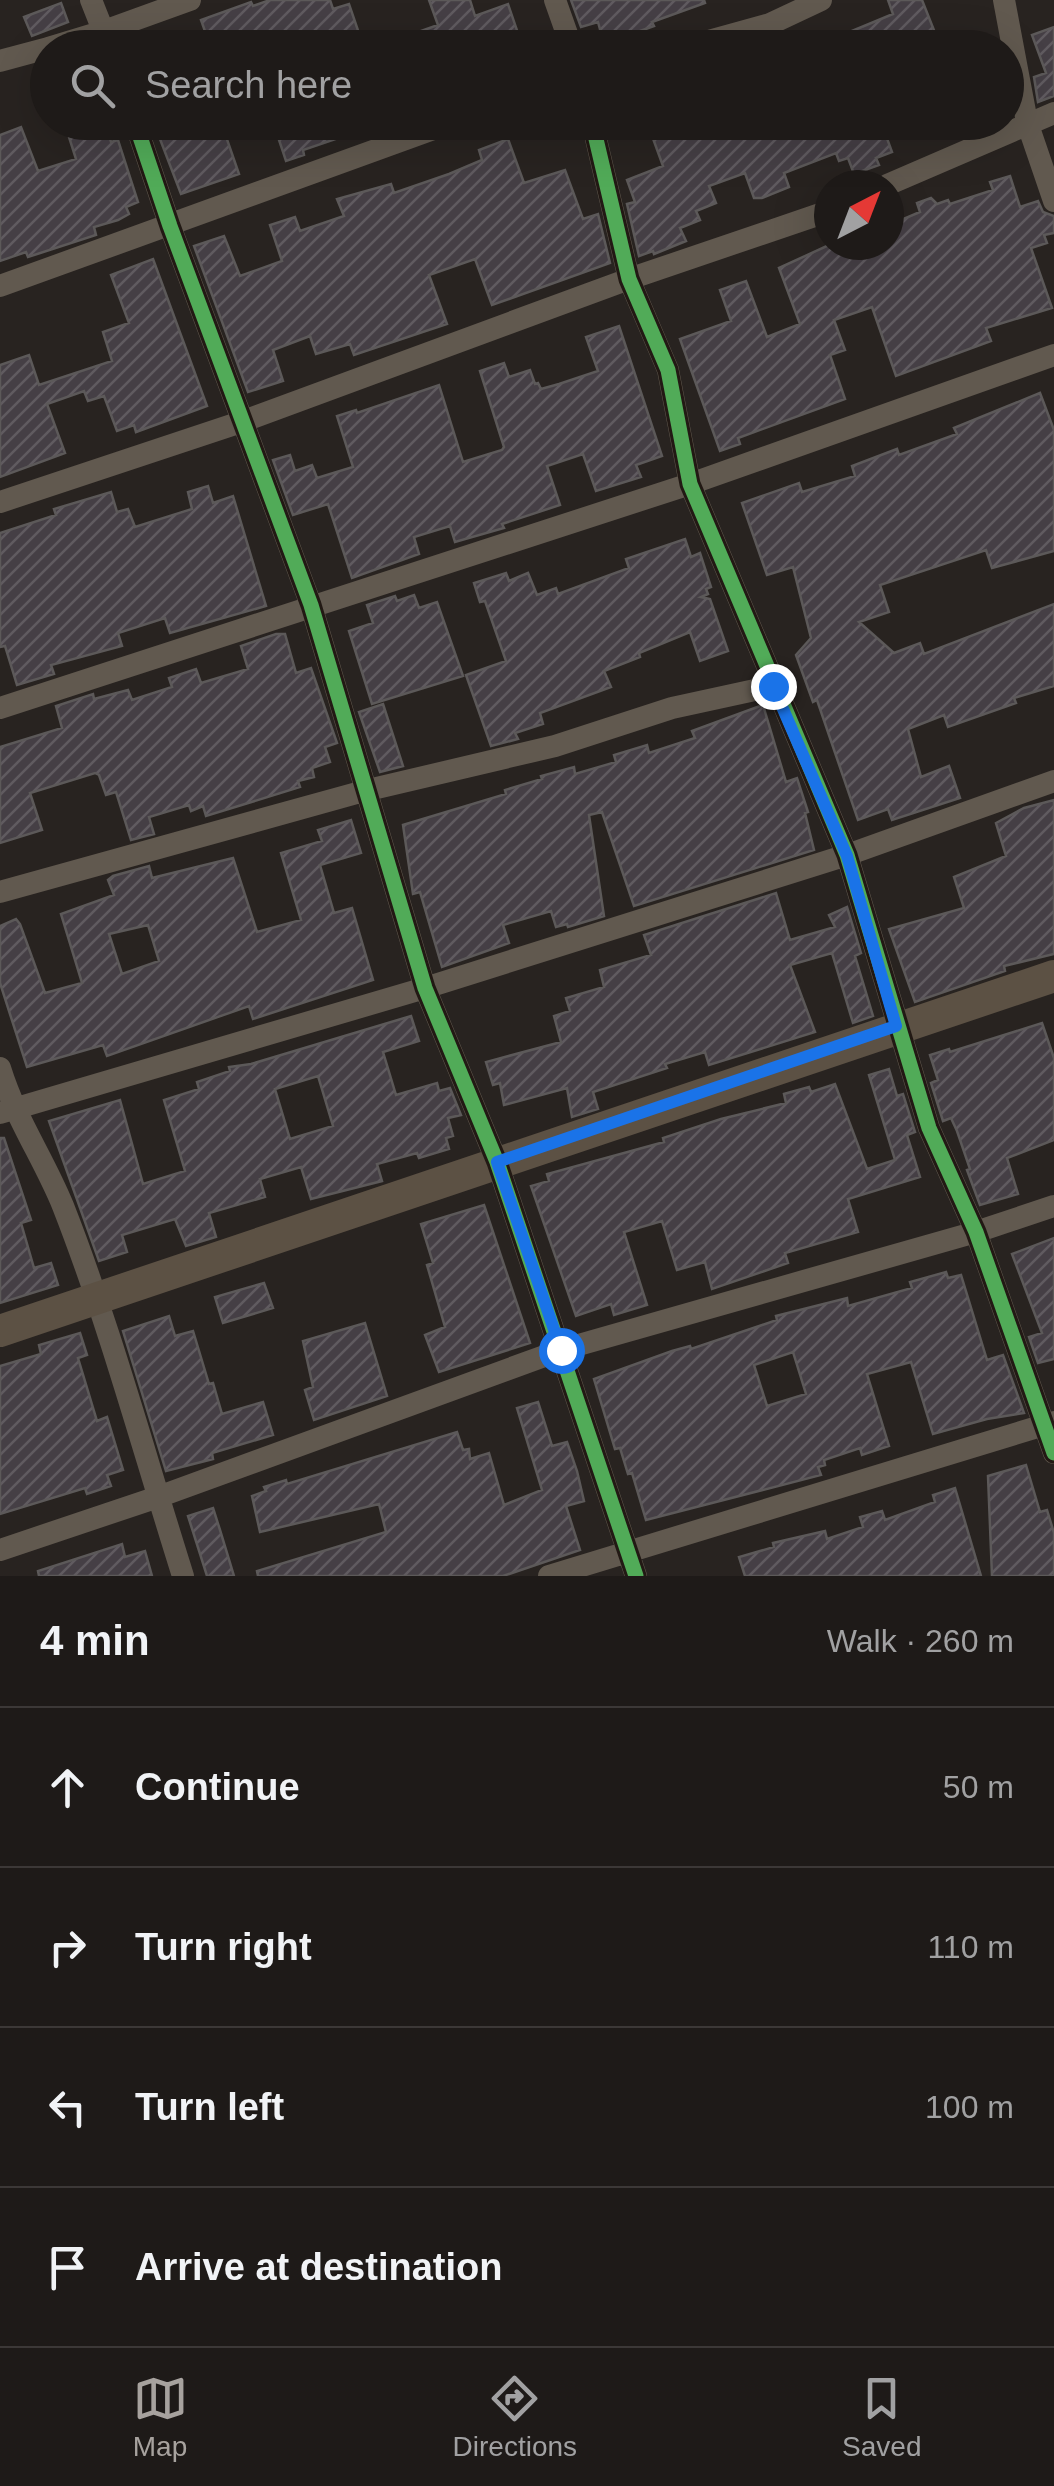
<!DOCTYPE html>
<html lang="en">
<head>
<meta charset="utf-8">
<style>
  :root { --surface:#1e1a18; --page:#2b2725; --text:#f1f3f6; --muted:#a1a1a2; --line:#3c3837; --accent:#a7a29e }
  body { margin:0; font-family:Helvetica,sans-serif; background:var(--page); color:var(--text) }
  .compass { position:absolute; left:814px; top:170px; width:90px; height:90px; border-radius:50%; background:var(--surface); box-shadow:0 10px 40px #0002; rotate:42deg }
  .stop { position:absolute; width:30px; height:30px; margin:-22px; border:8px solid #1a73e8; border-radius:50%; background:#fff }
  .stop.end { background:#1a73e8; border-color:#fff; box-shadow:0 2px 10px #0008 }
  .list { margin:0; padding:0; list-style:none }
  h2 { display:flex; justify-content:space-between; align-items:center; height:130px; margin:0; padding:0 40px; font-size:42px }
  h2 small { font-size:32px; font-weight:400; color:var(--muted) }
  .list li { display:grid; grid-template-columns:65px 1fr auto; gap:30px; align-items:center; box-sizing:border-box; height:160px; padding:0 40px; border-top:2px solid var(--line) }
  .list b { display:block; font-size:38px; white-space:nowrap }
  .list em { font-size:32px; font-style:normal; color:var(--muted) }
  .icon { flex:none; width:55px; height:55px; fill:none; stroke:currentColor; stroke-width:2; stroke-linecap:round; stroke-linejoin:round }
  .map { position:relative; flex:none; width:1054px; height:1576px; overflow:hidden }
  .search { position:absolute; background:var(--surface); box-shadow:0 10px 40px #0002; left:30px; right:30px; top:30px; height:110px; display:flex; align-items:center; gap:25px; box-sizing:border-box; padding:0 35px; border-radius:55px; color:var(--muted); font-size:38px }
  .sheet { height:770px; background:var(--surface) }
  nav { display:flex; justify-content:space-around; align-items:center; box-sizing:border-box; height:140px; border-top:2px solid var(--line); background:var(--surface); font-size:28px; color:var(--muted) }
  nav a { display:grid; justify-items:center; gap:5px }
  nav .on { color:var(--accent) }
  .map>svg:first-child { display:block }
  .building { fill:url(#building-hatch); stroke:#5c5959; stroke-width:2.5; fill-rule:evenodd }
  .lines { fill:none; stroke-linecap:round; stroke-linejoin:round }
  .street { stroke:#61594f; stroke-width:22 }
  .secondary { stroke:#5c5144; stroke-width:32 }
  .cycleway-casing { stroke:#221914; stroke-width:21 }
  .cycleway { stroke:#51ab58; stroke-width:15 }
  .route { stroke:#1a73e8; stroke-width:12 }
</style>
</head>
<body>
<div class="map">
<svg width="1054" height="1576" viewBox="0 0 1054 1576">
  <defs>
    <pattern id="building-hatch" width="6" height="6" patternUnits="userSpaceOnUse" patternTransform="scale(2.5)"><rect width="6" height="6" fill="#453f45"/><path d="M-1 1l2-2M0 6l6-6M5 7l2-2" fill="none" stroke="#605b60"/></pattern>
  </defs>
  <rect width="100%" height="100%" fill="#282320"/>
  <path class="building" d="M 270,0 L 330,0 L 333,9 L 349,4 L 364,48 L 211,48 L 201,20 L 251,2 L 253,6 Z
    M 429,0 L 470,0 L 475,16 L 508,4 L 523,48 L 382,48 L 382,45 L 438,25 Z
    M 571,0 L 704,0 L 705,3 L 652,22 L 654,26 L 604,44 L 598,22 L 581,27 Z
    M 888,0 L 922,0 L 941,48 L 811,48 L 893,14 Z
    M 61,3 L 68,22 L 32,36 L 24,17 Z
    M 1054,27 L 1054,96 L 1038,102 L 1034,77 L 1046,73 L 1032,35 Z
    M 82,122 L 105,122 L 111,142 L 118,140 L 138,202 L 126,207 L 129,214 L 118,220 L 94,227 L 96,235 L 28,257 L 26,252 L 0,261 L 0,135 L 21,127 L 38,171 L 76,159 L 69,137 L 85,132 Z
    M 166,122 L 193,122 L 196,129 L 221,122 L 239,174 L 181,194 L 155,126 Z
    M 273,122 L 373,122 L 374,126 L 303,150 L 304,155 L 286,161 Z
    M 647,122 L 881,122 L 892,152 L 876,158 L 879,165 L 854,174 L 848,158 L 839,161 L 836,153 L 784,173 L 789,187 L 762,198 L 754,198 L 745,173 L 709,186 L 716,203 L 696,211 L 700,220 L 680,228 L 686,241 L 654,254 L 653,251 L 639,256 L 627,204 L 635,202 L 627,180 L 663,166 Z
    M 508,139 L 524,183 L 565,170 L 583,219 L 598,214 L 610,263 L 492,305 L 475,259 L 429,275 L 447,324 L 354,355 L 350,344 L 316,354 L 310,336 L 273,350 L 283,381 L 248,392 L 194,246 L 224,236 L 240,276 L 282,261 L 270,225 L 295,217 L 300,231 L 344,216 L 337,199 L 391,184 L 394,193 L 449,174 L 482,160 L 479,150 Z
    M 1010,176 L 1020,207 L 1038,201 L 1043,212 L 1054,216 L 1054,233 L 1044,235 L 1047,243 L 1031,248 L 1052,308 L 986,328 L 991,341 L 896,376 L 872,307 L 834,320 L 845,350 L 830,355 L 845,399 L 738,438 L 740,444 L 720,451 L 680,339 L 731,321 L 720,290 L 746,281 L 767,337 L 800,324 L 779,268 L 829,245 L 889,245 L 889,225 L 920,212 L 917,203 L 931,198 L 937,204 L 948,200 L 950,204 L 993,190 L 990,182 Z
    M 153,259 L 207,406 L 136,432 L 134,425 L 117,431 L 104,396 L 88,401 L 84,391 L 47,404 L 65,453 L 0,477 L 0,365 L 29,355 L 39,385 L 112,361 L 103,332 L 129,323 L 111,275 Z
    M 619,326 L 662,456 L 636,465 L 641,477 L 596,491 L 583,454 L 547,466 L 560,505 L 502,524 L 504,528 L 455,542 L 450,526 L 414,537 L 419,554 L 352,578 L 328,504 L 293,515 L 273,460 L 290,455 L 295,471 L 312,465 L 317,478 L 353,467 L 337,416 L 356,410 L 357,413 L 439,385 L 463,462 L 502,450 L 504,447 L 480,371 L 504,363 L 509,377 L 530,370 L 535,384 L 538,383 L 541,389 L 559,384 L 598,371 L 586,337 Z
    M 1040,393 L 1054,430 L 1054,551 L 992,568 L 986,550 L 880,585 L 889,612 L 859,622 L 894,653 L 920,643 L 924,654 L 1054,604 L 1054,686 L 1014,698 L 1016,703 L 948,727 L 944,715 L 908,729 L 921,777 L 949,766 L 960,798 L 892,820 L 888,809 L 858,820 L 817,700 L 813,702 L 796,655 L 811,638 L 793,567 L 767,575 L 742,503 L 799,483 L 802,492 L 855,476 L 852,466 L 897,449 L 899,455 L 957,434 L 954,428 Z
    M 208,486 L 213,503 L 233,496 L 266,606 L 170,633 L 165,618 L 118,633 L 122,646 L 51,665 L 54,674 L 17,685 L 5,646 L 0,647 L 0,533 L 56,515 L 54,509 L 111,492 L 117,512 L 128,509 L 135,527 L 192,509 L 188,492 Z
    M 685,539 L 691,557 L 700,553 L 711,587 L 706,589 L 708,594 L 701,597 L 710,599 L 728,651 L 700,661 L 690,632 L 639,653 L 640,657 L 604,671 L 611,687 L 540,713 L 543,724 L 515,733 L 518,739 L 491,746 L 466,675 L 506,661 L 485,601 L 480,602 L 474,583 L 506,573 L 509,581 L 528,573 L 537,595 L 556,588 L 558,594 L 629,568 L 626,559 Z
    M 414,595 L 419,608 L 437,602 L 463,676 L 372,704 L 349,631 L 373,623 L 367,605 L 395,596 L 397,601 Z
    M 276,634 L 285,634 L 296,673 L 311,668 L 337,743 L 325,747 L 330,762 L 312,768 L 314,777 L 298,781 L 300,787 L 206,816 L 203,806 L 191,811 L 189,805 L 149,817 L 154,834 L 131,840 L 116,792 L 106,795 L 99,775 L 95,773 L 30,793 L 42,830 L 0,843 L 0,747 L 62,728 L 56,706 L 93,694 L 94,699 L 128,690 L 132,700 L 172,687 L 169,678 L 196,669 L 201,683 L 248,669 L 241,646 Z
    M 383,704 L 403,766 L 380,772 L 359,712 Z
    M 763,705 L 786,782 L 797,778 L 808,812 L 805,813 L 814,850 L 634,906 L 602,812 L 589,815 L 604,916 L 568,927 L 567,924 L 556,927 L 551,911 L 503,925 L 509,943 L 442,967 L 420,892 L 413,894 L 403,825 L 506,794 L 505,790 L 542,779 L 541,776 L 574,767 L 575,774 L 616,762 L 614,755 L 647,745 L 649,753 L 695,738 L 692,731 Z
    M 1054,800 L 1054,954 L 1004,966 L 1005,971 L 915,1002 L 889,929 L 964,908 L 954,877 L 1006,856 L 996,823 L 1024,808 Z
    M 351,820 L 361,853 L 320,865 L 334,913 L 352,908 L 373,980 L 253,1019 L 249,1006 L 107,1056 L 103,1045 L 27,1067 L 0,983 L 0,926 L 16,919 L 20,924 L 45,993 L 82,983 L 61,914 L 114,895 L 108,880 L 113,876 L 149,866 L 152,878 L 233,858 L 257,932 L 301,920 L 281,853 L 322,841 L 318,830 ZM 148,925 L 159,961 L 122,974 L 109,934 Z
    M 776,893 L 790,940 L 835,927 L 829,915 L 847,907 L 861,953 L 855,956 L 873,1016 L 853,1023 L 832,953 L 790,965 L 815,1032 L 709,1065 L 705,1052 L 665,1064 L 667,1068 L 593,1092 L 598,1109 L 572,1117 L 567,1088 L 504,1105 L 500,1083 L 493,1085 L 486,1062 L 561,1042 L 554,1016 L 570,1011 L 566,998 L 604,987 L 600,970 L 651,955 L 644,935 Z
    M 411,1016 L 419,1041 L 383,1052 L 396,1095 L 437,1083 L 439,1091 L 450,1088 L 461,1115 L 448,1118 L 453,1136 L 446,1138 L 449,1149 L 419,1158 L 417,1153 L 377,1164 L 382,1181 L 311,1199 L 301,1167 L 260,1179 L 265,1197 L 209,1213 L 216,1237 L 186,1246 L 175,1219 L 122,1235 L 127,1252 L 99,1261 L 49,1121 L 120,1100 L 143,1184 L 185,1171 L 164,1100 L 199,1089 L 197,1082 L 230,1071 L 229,1067 L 251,1064 ZM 318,1076 L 333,1126 L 290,1139 L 275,1089 Z
    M 1042,1023 L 1054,1058 L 1054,1140 L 1007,1158 L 1018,1194 L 980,1205 L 967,1170 L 970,1169 L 957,1131 L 951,1118 L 943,1121 L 931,1083 L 938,1080 L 930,1055 L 949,1049 L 950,1052 Z
    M 889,1069 L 897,1096 L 903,1094 L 915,1132 L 907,1135 L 920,1177 L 848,1199 L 858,1232 L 785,1253 L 788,1263 L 712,1289 L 705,1262 L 677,1270 L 662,1221 L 624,1232 L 647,1305 L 614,1315 L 611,1304 L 576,1316 L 531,1186 L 549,1181 L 547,1174 L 664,1142 L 663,1138 L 721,1119 L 786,1103 L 784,1094 L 809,1087 L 811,1092 L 835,1084 L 867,1169 L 895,1160 L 869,1075 Z
    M 0,1138 L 4,1138 L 31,1220 L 21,1223 L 34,1268 L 51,1263 L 58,1285 L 0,1303 Z
    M 484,1205 L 530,1343 L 439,1372 L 425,1335 L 445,1327 L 427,1265 L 433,1263 L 421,1224 Z
    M 1054,1238 L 1054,1359 L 1038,1363 L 1029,1337 L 1042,1333 L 1012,1254 Z
    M 946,1272 L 948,1278 L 961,1275 L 987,1360 L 1003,1355 L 1024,1413 L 987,1419 L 933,1434 L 911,1362 L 867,1374 L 889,1446 L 862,1455 L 860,1448 L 824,1460 L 825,1465 L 818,1467 L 821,1475 L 646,1520 L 632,1473 L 628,1474 L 620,1448 L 615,1449 L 594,1379 L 672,1351 L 690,1346 L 691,1349 L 777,1320 L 776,1316 L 847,1298 L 848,1306 L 912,1288 L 910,1282 ZM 793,1352 L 806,1394 L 767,1406 L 754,1365 Z
    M 264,1283 L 273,1308 L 223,1323 L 215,1297 Z
    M 169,1316 L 175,1336 L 193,1331 L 209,1384 L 213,1383 L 222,1414 L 263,1402 L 273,1435 L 212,1453 L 213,1459 L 166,1471 L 123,1331 Z
    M 365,1323 L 387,1396 L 314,1420 L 305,1390 L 313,1387 L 303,1341 Z
    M 80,1333 L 87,1355 L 78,1358 L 97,1421 L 107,1417 L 123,1470 L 107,1475 L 111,1486 L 87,1494 L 85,1488 L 0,1514 L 0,1366 L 41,1354 L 39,1345 Z
    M 538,1402 L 552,1446 L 567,1442 L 577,1471 L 584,1501 L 566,1506 L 580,1550 L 503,1576 L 258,1576 L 257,1571 L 386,1532 L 379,1504 L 260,1532 L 252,1496 L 266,1491 L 264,1487 L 286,1480 L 287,1484 L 457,1432 L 463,1450 L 469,1449 L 470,1459 L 489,1453 L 504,1505 L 542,1490 L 517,1408 Z
    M 1026,1465 L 1040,1512 L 1047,1510 L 1054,1533 L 1054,1576 L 992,1576 L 988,1476 Z
    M 955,1488 L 981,1576 L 745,1576 L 739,1557 L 774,1547 L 773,1543 L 825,1531 L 827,1539 L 863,1527 L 860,1517 L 882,1511 L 885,1520 L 935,1502 L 933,1495 Z
    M 213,1508 L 220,1530 L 234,1576 L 207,1576 L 188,1516 Z
    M 122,1544 L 125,1557 L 145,1551 L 152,1576 L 39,1576 L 38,1571 Z"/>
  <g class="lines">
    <path class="street" d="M 91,0 L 110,48
      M 555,0 L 572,48
      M 1004,0 L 1027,122 L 1054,201
      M 48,48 L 104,31 L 190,0
      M 683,48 L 770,24 L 821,0
      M 0,61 L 48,48
      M 135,122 L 170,226 L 311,605 L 425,988 L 497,1162 L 636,1576
      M 592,122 L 629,279 L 668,370 L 690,484 L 847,855 L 929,1128 L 976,1232 L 1054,1453
      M 887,185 L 1054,113
      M 0,286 L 453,122
      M 0,502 L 241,422 L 629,279 L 829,211
      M 0,708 L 690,484 L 1054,355
      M 0,892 L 364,791 L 555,746 L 672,708 L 773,686
      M 0,1068 C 16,1120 43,1157 63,1206 C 110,1326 144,1453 183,1576
      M 0,1113 L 425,988 L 847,855 L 1054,781
      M 0,1550 L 158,1497 L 561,1350 L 976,1232 L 1054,1206
      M 549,1576 L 1054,1422"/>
    <path class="secondary" d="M 0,1331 L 1054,976"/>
    <g class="cycleway-casing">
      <path id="cycleway" d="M 135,122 L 170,226 L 311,605 L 425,988 L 497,1162 L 636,1576
        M 592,122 L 629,279 L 668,370 L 690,484 L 847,855 L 929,1128 L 976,1232 L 1054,1453"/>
    </g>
    <use href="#cycleway" class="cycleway"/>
  </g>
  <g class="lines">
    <path class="route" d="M 561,1350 L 497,1162 L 896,1026 L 847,856 L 773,686"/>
  </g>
</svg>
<svg class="compass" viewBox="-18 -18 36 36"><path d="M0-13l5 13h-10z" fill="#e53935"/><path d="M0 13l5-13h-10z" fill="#a1a1a2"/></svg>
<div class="stop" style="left:561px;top:1350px"></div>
<div class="stop end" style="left:773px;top:686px"></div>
<div class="search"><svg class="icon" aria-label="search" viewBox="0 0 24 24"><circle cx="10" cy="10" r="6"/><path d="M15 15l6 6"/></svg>Search here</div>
</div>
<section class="sheet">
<h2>4 min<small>Walk · 260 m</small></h2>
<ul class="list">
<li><svg class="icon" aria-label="ahead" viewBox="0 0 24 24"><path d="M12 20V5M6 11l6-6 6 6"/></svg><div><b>Continue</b></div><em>50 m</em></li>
<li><svg class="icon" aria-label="right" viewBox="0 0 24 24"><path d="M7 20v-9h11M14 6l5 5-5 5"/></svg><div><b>Turn right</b></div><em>110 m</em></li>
<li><svg class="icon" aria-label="left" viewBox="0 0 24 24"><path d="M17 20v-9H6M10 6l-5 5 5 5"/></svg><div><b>Turn left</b></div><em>100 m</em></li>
<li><svg class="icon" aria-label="arrive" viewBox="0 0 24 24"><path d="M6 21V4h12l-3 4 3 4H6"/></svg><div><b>Arrive at destination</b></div></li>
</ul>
</section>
<nav>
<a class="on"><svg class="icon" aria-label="map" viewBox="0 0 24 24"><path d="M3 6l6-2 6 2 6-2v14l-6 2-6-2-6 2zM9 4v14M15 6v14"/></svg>Map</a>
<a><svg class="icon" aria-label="directions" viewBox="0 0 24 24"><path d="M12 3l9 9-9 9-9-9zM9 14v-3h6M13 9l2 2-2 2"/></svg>Directions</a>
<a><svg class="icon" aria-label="saved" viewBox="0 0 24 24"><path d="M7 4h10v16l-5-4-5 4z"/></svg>Saved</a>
</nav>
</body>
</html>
